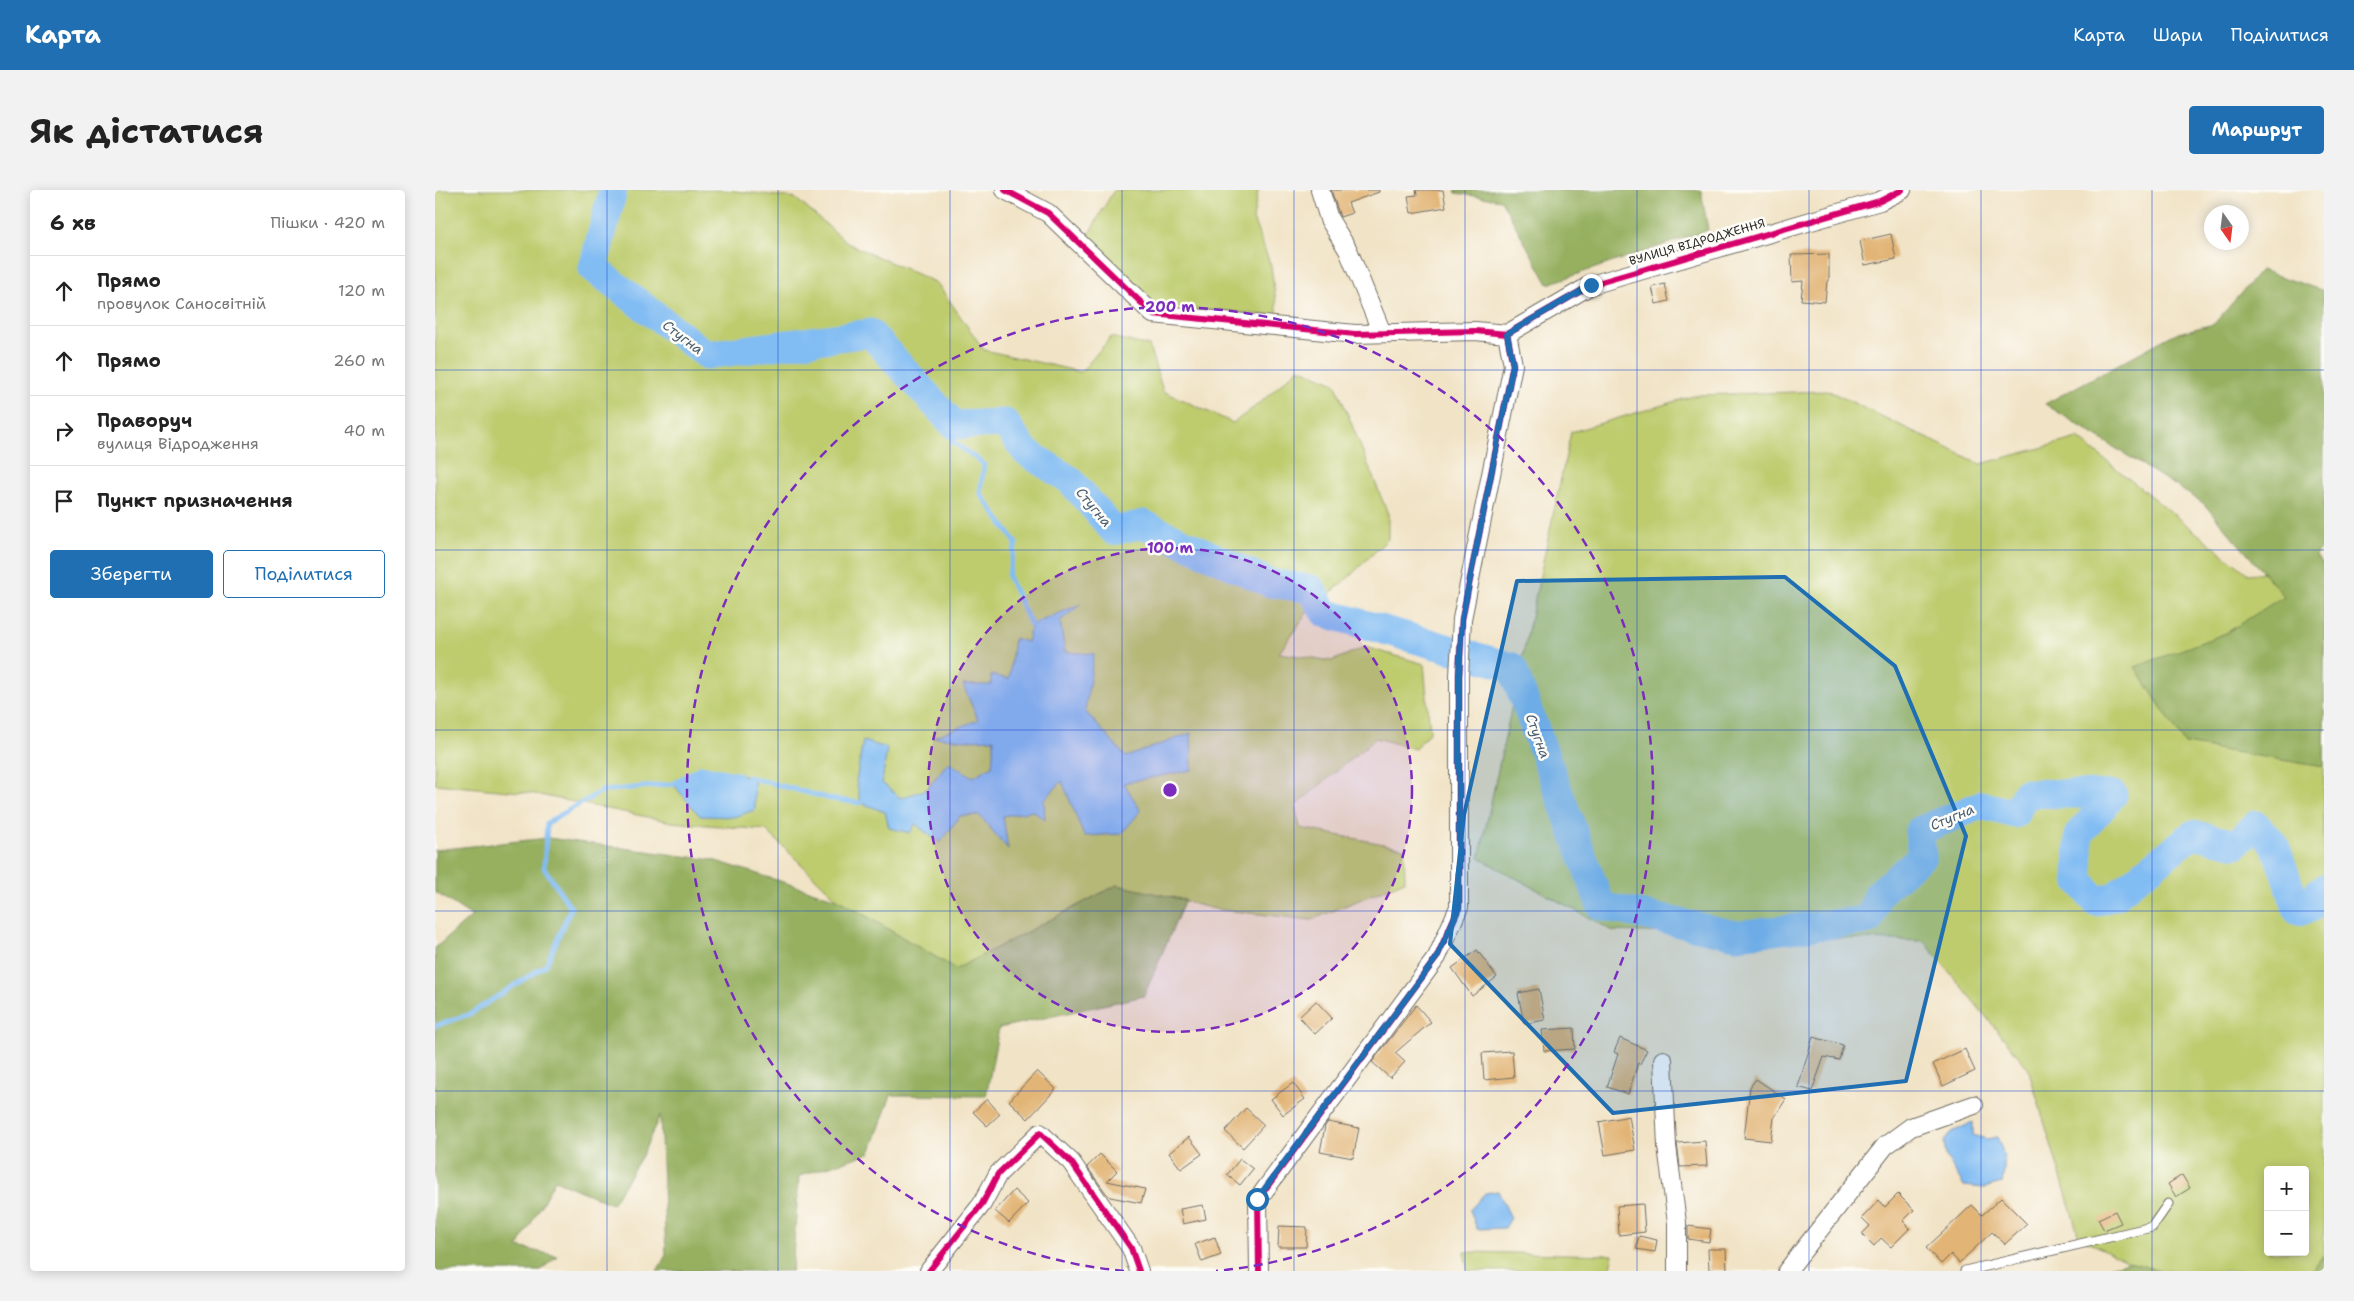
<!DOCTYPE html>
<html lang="uk">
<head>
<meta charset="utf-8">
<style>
  :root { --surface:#fff; --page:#f2f2f2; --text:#222; --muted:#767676; --line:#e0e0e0; --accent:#1f6fb2 }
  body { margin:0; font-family:"Shantell Sans",sans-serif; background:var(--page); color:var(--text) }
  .controls { position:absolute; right:15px; bottom:15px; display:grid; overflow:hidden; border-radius:5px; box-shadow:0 2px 12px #0003 }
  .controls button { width:45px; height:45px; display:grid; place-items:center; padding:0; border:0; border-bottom:1px solid var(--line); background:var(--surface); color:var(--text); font:25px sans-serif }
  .compass { position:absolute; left:1769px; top:15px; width:45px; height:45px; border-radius:50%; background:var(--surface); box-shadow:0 2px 12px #0003; rotate:166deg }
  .stop { position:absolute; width:15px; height:15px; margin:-11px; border:4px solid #1f6fb2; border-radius:50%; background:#fff }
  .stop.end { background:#1f6fb2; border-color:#fff; box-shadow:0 1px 5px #0008 }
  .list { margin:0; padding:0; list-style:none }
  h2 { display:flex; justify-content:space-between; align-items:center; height:65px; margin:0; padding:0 20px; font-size:21px }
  h2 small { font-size:16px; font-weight:400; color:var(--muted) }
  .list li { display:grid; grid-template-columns:32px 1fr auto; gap:15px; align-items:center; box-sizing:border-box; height:70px; padding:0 20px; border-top:1px solid var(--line) }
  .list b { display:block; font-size:19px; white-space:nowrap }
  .list p { margin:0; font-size:16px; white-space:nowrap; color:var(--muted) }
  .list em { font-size:16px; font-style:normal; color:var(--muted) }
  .actions { display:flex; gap:10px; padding:15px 20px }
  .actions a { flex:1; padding:11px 0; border:1px solid var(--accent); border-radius:5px; text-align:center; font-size:18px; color:var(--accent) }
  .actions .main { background:var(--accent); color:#fff }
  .icon { flex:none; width:28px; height:28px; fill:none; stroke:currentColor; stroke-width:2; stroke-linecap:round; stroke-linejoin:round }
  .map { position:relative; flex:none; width:1889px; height:1081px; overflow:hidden; border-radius:5px }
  header { display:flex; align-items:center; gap:30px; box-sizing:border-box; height:70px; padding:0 25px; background:var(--accent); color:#fff }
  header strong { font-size:24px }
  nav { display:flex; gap:28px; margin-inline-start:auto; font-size:18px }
  .intro { display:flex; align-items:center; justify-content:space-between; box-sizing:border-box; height:120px; padding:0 30px }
  h1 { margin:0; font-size:35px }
  .button { padding:12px 22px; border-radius:5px; background:var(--accent); color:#fff; font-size:18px; font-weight:700 }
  main { display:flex; gap:30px; padding:0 30px }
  aside { flex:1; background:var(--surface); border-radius:5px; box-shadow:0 2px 12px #0003 }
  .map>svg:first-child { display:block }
  .green { fill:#becc6e; stroke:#747c4c; fill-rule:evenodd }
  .forest { fill:#96b061; stroke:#606e46 }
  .water { fill:#81bcf3; stroke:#56748f }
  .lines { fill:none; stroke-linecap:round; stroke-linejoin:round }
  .stream { stroke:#81bcf3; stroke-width:5 }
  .river { stroke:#81bcf3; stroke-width:29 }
  .building { fill:#e2b577 }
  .lane-casing { stroke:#706b61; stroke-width:11 }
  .street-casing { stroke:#706b61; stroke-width:20 }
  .lane { stroke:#fff; stroke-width:9 }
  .street { stroke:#fff; stroke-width:18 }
  .cycleway-casing { stroke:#fdfcf7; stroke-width:9 }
  .cycleway { stroke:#d6006c; stroke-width:6 }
  .route { stroke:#1f6fb2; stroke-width:6 }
  .marked { fill:#1f6fb2; fill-opacity:0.2; stroke:#1f6fb2; stroke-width:4; stroke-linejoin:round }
  .grid { fill:none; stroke:#1d4ed8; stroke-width:1; stroke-opacity:0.55 }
  .ring { fill:none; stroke:#7b2cbf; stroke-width:2.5; stroke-dasharray:9 6 }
  .labels { text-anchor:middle; stroke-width:5; stroke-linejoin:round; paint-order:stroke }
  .street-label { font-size:12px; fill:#2b2b2b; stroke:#fdfcf7 }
  .water-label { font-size:14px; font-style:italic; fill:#495e71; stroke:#fdfcf7 }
  .centre { fill:#7b2cbf; stroke:#fdfcf7; stroke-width:2.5 }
  .ring-label { font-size:15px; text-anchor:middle; font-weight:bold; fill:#7b2cbf; stroke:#fdfcf7; stroke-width:5; stroke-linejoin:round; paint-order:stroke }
</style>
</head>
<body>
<header>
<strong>Карта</strong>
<nav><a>Карта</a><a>Шари</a><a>Поділитися</a></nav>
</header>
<div class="intro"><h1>Як дістатися</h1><a class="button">Маршрут</a></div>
<main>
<aside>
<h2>6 хв<small>Пішки · 420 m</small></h2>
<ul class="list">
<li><svg class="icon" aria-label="ahead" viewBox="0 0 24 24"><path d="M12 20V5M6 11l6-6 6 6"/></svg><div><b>Прямо</b><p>провулок Саносвітній</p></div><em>120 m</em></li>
<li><svg class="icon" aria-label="ahead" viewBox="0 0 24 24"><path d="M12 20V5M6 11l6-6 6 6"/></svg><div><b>Прямо</b></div><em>260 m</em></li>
<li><svg class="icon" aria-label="right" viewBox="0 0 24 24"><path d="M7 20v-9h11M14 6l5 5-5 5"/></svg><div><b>Праворуч</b><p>вулиця Відродження</p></div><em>40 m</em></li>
<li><svg class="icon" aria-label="arrive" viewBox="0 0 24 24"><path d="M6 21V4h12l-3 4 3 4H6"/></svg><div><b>Пункт призначення</b></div></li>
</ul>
<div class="actions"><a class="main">Зберегти</a><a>Поділитися</a></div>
</aside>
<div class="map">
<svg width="1889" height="1081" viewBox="0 0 1889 1081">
  <rect width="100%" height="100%" fill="#fdfcf7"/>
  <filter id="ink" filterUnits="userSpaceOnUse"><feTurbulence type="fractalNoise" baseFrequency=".02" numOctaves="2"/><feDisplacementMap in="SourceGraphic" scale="10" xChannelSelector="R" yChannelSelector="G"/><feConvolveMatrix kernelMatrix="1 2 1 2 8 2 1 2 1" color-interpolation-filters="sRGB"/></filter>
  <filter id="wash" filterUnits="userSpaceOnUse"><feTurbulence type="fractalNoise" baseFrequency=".0096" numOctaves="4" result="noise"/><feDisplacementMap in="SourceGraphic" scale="20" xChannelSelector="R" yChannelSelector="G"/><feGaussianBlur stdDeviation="1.12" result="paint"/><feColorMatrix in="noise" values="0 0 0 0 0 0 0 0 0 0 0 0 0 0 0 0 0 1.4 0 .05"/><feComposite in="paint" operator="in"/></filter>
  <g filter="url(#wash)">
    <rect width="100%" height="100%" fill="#f1e3c6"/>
    <path class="green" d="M 0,0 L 292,0 L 360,8 L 414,54 L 502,93 L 549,160 L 646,182 L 676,147 L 714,156 L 728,201 L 798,233 L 826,212 L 864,178 L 900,193 L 953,324 L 953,349 L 912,389 L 871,424 L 844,463 L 897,471 L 930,457 L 989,474 L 995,541 L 980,559 L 941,548 L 860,616 L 865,638 L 969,658 L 970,691 L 876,730 L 780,719 L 682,695 L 521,779 L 402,709 L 331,640 L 237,632 L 95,603 L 0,594 Z
      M 679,0 L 823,0 L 818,29 L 836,76 L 843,126 L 722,116 L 649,52 Z
      M 1394,201 L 1546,274 L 1643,248 L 1813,384 L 1889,376 L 1889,1064 L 1877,1081 L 1728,1081 L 1693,1072 L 1644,1047 L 1593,878 L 1489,751 L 1178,741 L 1044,668 L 1136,242 L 1262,205 ZM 1833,980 L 1870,980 L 1870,1062 L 1833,1062 Z
      M 1029,1062 L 1178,1065 L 1174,1081 L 1033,1081 Z"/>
    <path class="forest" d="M 1020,0 L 1266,0 L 1273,40 L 1113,94 L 1066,10 L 1021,3 Z
      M 1826,80 L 1889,101 L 1889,354 L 1880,366 L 1889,374 L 1889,577 L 1750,554 L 1700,477 L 1791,443 L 1849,406 L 1768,313 L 1610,214 L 1739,144 L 1779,134 Z
      M 113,648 L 278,670 L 402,709 L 521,779 L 682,695 L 750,710 L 709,806 L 564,838 L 551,906 L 456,905 L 435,963 L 364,986 L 357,1081 L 222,1081 L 231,1065 L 225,925 L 207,966 L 177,1014 L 120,990 L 83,1057 L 122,1066 L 105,1081 L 0,1081 L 0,758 L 37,726 L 0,702 L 0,660 Z
      M 1889,1064 L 1889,1081 L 1877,1081 Z
      M 1693,1072 L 1728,1081 L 1659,1081 Z"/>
    <path class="water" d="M 646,414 L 625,431 L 630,462 L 659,464 L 650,521 L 691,567 L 756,543 L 757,580 L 689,593 L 706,621 L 686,644 L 649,646 L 627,591 L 609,610 L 610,630 L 598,621 L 568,626 L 573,659 L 544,625 L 525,626 L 505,653 L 480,634 L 475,643 L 454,638 L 450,622 L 426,613 L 421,591 L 428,551 L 452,558 L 447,593 L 466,608 L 492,599 L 513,572 L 538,587 L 557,576 L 559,549 L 532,550 L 498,547 L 543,530 L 528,495 L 556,495 L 556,485 L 574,489 L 579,448 L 592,452 L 596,435 Z
      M 266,577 L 319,588 L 320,620 L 299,627 L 265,626 L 238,594 Z
      M 1538,932 L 1538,945 L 1552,949 L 1562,947 C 1570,964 1571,974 1567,993 L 1549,998 L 1529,996 L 1511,966 L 1509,951 L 1517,942 Z
      M 1063,1001 L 1076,1028 L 1070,1038 L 1042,1039 L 1035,1020 L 1050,1003 Z"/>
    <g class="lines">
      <path class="stream" d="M 519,235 L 517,251 L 549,274 L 545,303 L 581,353 L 573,386 L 596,435
        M 313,587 L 396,609 L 426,613
        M 0,836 L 35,824 L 111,775 L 136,718 L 109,678 L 112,633 L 167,601 L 238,594 L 266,577 L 305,585"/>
      <path class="river" d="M 178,0 L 158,78 L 272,165 L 435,143 L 519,235 L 570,233 L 591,262 L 635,290 L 679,341 L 708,334 L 835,393 L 876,399 L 890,423 L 1077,477 L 1166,716 L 1301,745 L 1434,730 L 1443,704 L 1487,666 L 1484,641 L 1546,615 L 1580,624 L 1591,603 L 1678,605 L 1644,644 L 1643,689 L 1661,712 L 1680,706 L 1758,644 L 1801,654 L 1821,635 L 1840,655 L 1863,721 L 1876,718 L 1883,702 L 1889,698"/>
    </g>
    <g id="blocks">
      <path class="building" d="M 896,0 L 944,0 L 944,2 L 913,13 L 917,23 L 905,27 Z
        M 981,0 L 1008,0 L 1011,17 L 976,23 L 973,6 L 982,5 Z
        M 1456,44 L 1461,69 L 1430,75 L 1425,51 Z
        M 1394,64 L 1394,91 L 1392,91 L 1390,112 L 1366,110 L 1368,91 L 1357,92 L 1356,65 Z
        M 1230,94 L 1234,111 L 1221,114 L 1217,97 Z
        M 1042,760 L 1062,787 L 1037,806 L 1017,778 Z
        M 1104,799 L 1110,830 L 1089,834 L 1083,803 Z
        M 881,811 L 897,828 L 880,844 L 864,827 Z
        M 981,815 L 996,832 L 960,863 L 970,872 L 955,888 L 937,872 Z
        M 1139,838 L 1140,859 L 1109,861 L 1107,840 Z
        M 1378,847 L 1408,855 L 1404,870 L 1389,867 L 1377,901 L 1363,897 Z
        M 1185,848 L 1212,860 L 1205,874 L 1203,873 L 1193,904 L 1172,897 L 1183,864 L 1179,862 Z
        M 1530,859 L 1540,881 L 1508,896 L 1498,874 Z
        M 1077,861 L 1079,887 L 1049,890 L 1047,863 Z
        M 602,881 L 621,899 L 593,929 L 574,911 Z
        M 1321,889 L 1351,909 L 1339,928 L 1336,951 L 1309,948 L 1315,897 Z
        M 858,893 L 870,909 L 848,925 L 836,909 Z
        M 552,909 L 565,924 L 552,936 L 538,922 Z
        M 811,918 L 829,935 L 808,958 L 790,941 Z
        M 1194,926 L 1200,960 L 1170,965 L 1164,932 Z
        M 893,932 L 924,938 L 918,968 L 885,962 L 890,936 Z
        M 754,947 L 767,964 L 746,979 L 734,963 Z
        M 1270,951 L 1272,976 L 1245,977 L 1242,953 Z
        M 665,964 L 682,981 L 672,991 L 710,999 L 706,1013 L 675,1007 L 671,1003 L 652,977 Z
        M 805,969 L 818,979 L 805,995 L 792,985 Z
        M 1747,985 L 1755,998 L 1741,1007 L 1733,994 Z
        M 579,1000 L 593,1013 L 574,1033 L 560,1021 Z
        M 1463,1004 L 1479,1020 L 1468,1031 L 1475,1038 L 1456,1057 L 1446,1048 L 1439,1056 L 1427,1044 L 1435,1036 L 1427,1028 L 1444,1010 L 1450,1017 Z
        M 1566,1008 L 1592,1034 L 1570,1054 L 1557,1042 L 1524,1073 L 1516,1064 L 1506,1074 L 1491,1058 L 1537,1015 L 1547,1025 Z
        M 1208,1014 L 1210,1042 L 1184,1045 L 1182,1016 Z
        M 768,1015 L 771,1029 L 748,1034 L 745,1019 Z
        M 1680,1021 L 1686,1033 L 1669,1040 L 1663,1029 Z
        M 844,1036 L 872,1037 L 871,1057 L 843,1057 Z
        M 1253,1036 L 1276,1039 L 1274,1052 L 1253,1049 Z
        M 1204,1046 L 1222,1050 L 1220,1062 L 1201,1059 Z
        M 780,1047 L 786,1065 L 767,1072 L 760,1054 Z
        M 1273,1059 L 1291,1059 L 1292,1080 L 1274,1080 Z"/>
    </g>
  </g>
  <g filter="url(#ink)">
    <use href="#blocks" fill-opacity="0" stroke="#706b61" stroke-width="1"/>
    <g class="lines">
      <g class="lane-casing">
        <path id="lane" d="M 1530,1081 L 1717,1037 L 1733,1014"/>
      </g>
      <g class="street-casing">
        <path id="street" d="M 570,0 L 613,23 L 718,124 L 920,144 L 1040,141 L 1072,144
          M 885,0 L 894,29 L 913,60 L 947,143
          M 1072,144 L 1156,95 L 1445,11 L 1467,0
          M 1228,870 L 1232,956 L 1242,1033 L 1242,1081
          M 494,1081 L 547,1014 L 563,984 L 605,943 L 636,972 L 696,1058 L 704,1081
          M 824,1081 L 823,1009 L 1002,767 L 1024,717 L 1024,486 L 1027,429 L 1078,175 L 1072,144
          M 1352,1081 L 1450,956 L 1476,937 L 1539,915"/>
      </g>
      <use href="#lane" class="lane"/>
      <use href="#street" class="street"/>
      <g class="cycleway-casing">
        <path id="cycleway" d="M 570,0 L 613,23 L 718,124 L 920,144 L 1040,141 L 1072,144
          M 1072,144 L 1156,95 L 1445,11 L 1467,0
          M 494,1081 L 547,1014 L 563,984 L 605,943 L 636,972 L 696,1058 L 704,1081
          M 824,1081 L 823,1009 L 1002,767 L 1024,717 L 1024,486 L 1027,429 L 1078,175 L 1072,144"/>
      </g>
      <use href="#cycleway" class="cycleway"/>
    </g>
  </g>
  <g class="lines" filter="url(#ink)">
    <path class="route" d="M 822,1009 L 1002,767 L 1024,718 L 1024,486 L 1027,429 L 1078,175 L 1072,144 L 1156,95"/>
  </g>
  <path class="marked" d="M 1350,387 L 1460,476 L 1531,646 L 1471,891 L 1178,923 L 1015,754 L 1029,625 L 1082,391 Z"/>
  <path class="grid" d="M 172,0 L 172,1081M 343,0 L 343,1081M 515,0 L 515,1081M 687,0 L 687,1081M 859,0 L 859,1081M 1030,0 L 1030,1081M 1202,0 L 1202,1081M 1374,0 L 1374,1081M 1546,0 L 1546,1081M 1717,0 L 1717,1081M 0,180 L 1889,180M 0,360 L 1889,360M 0,540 L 1889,540M 0,721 L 1889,721M 0,901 L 1889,901"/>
  <circle cx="735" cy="600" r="242" fill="#7b2cbf" fill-opacity=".12"/>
  <g class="ring">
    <circle cx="735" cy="600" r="242"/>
    <path d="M689 1081A483 483 0 1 1 781 1081"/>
  </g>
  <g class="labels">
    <g class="street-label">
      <text transform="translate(1262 52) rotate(-16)" y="4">ВУЛИЦЯ ВІДРОДЖЕННЯ</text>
    </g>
    <g class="water-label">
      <text transform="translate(248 147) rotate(37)" y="5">Стугна</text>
      <text transform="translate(659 317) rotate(50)" y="5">Стугна</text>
      <text transform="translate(1103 546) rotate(70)" y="5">Стугна</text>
      <text transform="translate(1517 627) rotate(-23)" y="5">Стугна</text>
    </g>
  </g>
  <circle cx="735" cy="600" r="8" class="centre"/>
  <g class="ring-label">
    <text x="735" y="122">200 m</text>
    <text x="735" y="363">100 m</text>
  </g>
</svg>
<div class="controls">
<button>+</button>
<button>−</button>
</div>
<svg class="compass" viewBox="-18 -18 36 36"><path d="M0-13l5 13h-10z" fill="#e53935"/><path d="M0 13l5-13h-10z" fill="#767676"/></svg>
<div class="stop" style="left:822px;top:1009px"></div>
<div class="stop end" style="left:1156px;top:95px"></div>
</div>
</main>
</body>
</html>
